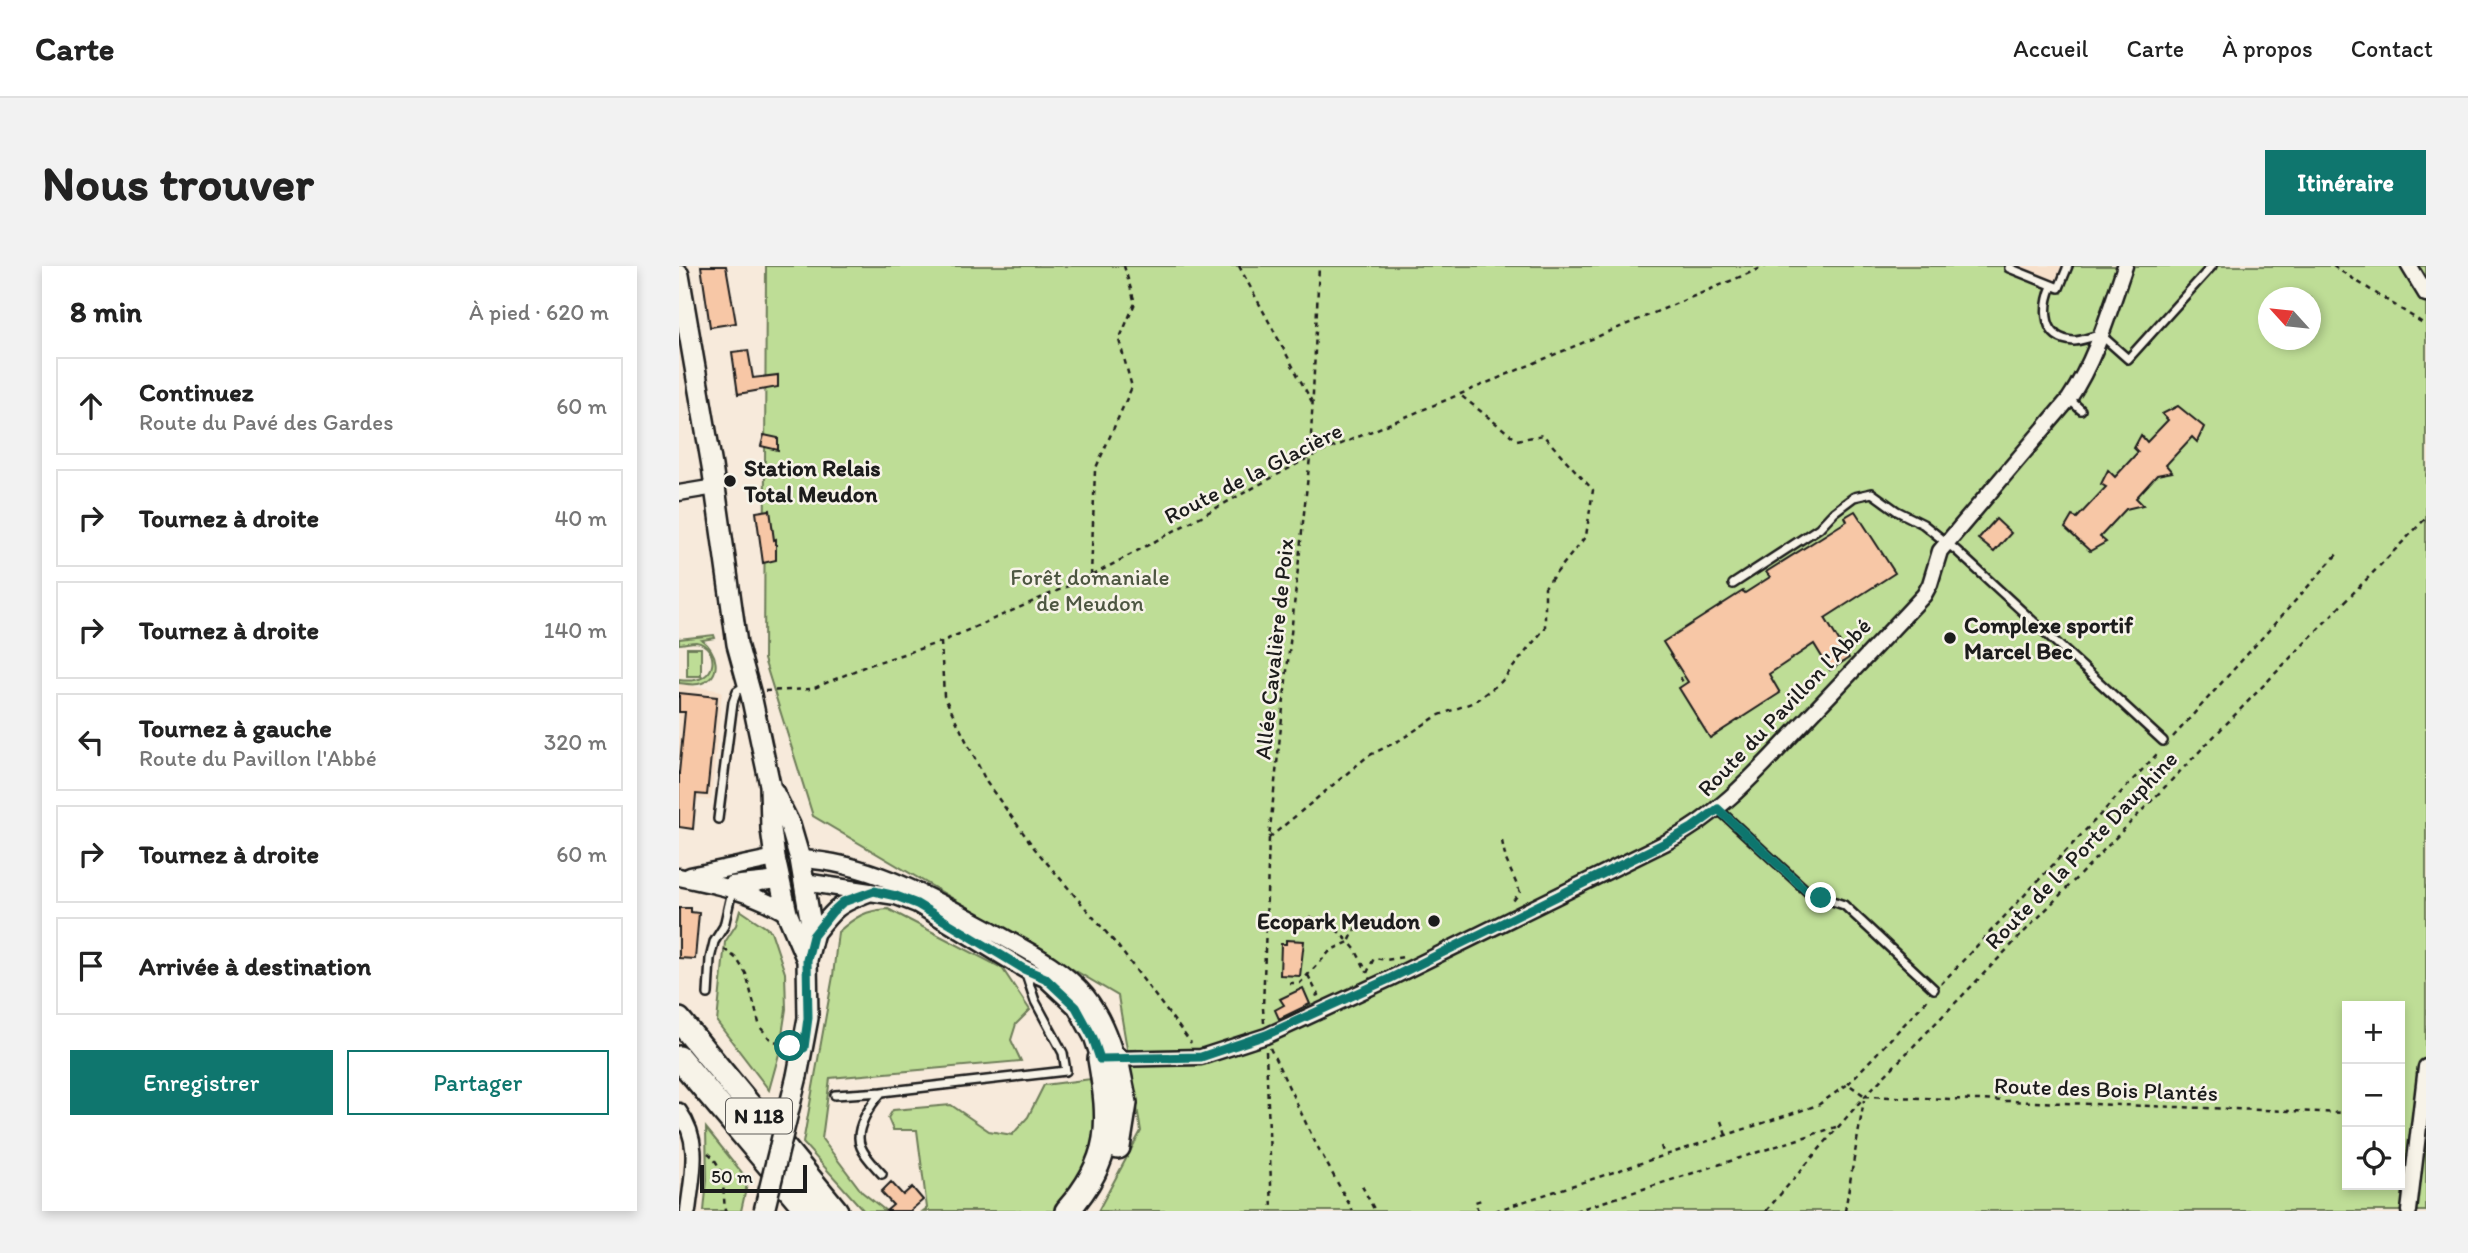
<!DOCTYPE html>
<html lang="fr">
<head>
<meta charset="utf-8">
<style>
  :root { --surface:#fff; --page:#f2f2f2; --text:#222; --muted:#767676; --line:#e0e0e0; --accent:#0f766e }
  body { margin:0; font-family:Itim,sans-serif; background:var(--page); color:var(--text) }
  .controls { position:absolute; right:21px; bottom:21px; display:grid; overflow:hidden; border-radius:0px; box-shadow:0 4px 10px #0003 }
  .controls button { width:63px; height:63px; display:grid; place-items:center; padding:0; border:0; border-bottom:2px solid var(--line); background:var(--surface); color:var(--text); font:35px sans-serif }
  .compass { position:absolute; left:1579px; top:21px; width:63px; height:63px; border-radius:50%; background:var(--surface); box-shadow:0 4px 10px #0003; rotate:297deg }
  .scale { position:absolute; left:21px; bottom:18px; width:107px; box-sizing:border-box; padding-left:7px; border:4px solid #1c1c1c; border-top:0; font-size:19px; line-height:24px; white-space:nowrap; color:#1c1c1c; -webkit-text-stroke:5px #f7f3e8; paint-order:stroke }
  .stop { position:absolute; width:21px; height:21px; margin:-16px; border:5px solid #0f766e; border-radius:50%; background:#fff }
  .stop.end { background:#0f766e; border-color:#fff; box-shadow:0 2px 7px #0008 }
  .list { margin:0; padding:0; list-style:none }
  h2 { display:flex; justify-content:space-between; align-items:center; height:91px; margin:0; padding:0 28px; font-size:30px }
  h2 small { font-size:23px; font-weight:400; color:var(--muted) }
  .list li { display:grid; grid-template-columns:46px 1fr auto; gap:21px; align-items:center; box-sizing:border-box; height:98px; margin:0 14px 14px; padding:0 14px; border:2px solid var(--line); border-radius:0px }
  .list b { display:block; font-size:26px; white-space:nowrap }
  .list p { margin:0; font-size:23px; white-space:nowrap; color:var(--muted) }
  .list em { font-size:23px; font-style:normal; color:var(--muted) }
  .actions { display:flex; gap:14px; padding:21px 28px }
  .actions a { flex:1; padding:16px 0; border:2px solid var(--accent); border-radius:0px; text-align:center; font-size:24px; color:var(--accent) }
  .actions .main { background:var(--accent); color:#fff }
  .icon { flex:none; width:38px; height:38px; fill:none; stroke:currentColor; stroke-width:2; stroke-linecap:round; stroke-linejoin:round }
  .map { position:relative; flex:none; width:1747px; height:945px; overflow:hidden; border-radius:0px }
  header { display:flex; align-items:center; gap:42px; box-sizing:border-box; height:98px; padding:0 35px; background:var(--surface); border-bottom:2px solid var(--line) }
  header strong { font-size:33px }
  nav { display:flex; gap:38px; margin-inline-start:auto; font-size:24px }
  .intro { display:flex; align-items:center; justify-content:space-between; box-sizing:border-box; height:168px; padding:0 42px }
  h1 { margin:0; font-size:49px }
  .button { padding:18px 32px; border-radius:0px; background:var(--accent); color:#fff; font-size:24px; font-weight:700 }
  main { display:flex; gap:42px; padding:0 42px }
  aside { flex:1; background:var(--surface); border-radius:0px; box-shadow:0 4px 10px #0003 }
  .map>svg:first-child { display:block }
  .built { fill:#f7e0cb }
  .green { fill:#bedd96; stroke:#6d7c59; stroke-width:2; fill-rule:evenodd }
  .building { fill:#f7c7a6; stroke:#1c1c1c; stroke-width:2 }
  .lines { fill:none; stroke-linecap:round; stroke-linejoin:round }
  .service-casing { stroke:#1c1c1c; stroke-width:12 }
  .minor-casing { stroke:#1c1c1c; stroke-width:19 }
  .tertiary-casing { stroke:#1c1c1c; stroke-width:21 }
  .secondary-casing { stroke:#1c1c1c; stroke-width:24 }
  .trunk-casing { stroke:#1c1c1c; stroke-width:28 }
  .path { stroke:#1c1c1c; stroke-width:2.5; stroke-dasharray:5 5; stroke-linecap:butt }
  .service { stroke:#f7f3e8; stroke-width:7 }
  .minor { stroke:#f7f3e8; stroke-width:14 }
  .tertiary { stroke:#f7f3e8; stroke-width:16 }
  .secondary { stroke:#f7f3e8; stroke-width:19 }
  .trunk { stroke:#f7f3e8; stroke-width:23 }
  .secondary-bridge-casing { stroke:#1c1c1c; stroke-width:24; stroke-linecap:butt }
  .secondary-bridge { stroke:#f7f3e8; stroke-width:19 }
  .route { stroke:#0f766e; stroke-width:9 }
  .poi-dot { fill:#1c1c1c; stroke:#f7f3e8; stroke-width:2.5 }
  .labels { text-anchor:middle; stroke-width:5; stroke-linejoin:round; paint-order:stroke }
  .shield { fill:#f7f3e8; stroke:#5e5c59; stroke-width:2 }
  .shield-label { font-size:21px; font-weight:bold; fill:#1c1c1c }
  .poi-label { font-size:23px; font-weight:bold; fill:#1c1c1c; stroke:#f7f3e8; text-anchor:start }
  .street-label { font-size:23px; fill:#1c1c1c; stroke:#f7f3e8 }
  .park-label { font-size:23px; fill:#4d5641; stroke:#f7f3e8 }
</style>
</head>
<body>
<header>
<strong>Carte</strong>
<nav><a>Accueil</a><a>Carte</a><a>À propos</a><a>Contact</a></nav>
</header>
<div class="intro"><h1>Nous trouver</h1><a class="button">Itinéraire</a></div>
<main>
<aside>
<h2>8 min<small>À pied · 620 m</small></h2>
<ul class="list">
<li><svg class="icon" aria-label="ahead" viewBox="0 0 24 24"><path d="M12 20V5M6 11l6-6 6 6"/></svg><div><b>Continuez</b><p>Route du Pavé des Gardes</p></div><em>60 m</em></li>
<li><svg class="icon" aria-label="right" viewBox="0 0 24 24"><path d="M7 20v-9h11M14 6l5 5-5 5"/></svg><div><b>Tournez à droite</b></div><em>40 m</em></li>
<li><svg class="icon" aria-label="right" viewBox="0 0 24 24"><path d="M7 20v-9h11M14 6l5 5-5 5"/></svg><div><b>Tournez à droite</b></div><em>140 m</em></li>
<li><svg class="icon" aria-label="left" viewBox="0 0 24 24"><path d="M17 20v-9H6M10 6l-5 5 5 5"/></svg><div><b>Tournez à gauche</b><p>Route du Pavillon l'Abbé</p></div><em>320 m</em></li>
<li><svg class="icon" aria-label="right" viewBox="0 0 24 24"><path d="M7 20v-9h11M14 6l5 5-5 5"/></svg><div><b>Tournez à droite</b></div><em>60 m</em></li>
<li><svg class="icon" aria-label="arrive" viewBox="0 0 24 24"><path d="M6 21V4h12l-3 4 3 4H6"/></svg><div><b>Arrivée à destination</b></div></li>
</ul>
<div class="actions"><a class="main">Enregistrer</a><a>Partager</a></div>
</aside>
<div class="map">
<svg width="1747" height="945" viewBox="0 0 1747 945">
  <rect width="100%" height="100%" fill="#f7eadb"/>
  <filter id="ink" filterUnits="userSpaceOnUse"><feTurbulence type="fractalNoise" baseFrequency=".0143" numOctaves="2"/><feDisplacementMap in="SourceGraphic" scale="14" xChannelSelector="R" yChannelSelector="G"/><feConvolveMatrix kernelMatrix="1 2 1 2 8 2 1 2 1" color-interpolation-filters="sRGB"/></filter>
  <g filter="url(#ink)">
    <path class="built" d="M 1326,0 L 1393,0 L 1383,27 L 1324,4 Z
      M 0,418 L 43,425 L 32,534 L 0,531 Z"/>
    <path class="green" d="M 87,0 L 1326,0 L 1325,5 L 1383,27 L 1393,0 L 1747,0 L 1747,945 L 419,945 L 462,865 L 439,730 L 134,550 L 85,393 ZM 1590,32 L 1632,32 L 1632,74 L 1590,74 ZM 1668,740 L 1721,740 L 1721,919 L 1668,919 Z
      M 35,369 L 36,372 L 23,374 C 37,384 45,409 23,417 C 16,420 8,418 0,417 L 0,414 C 44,420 39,379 17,376 C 11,376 5,378 0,378 L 0,373 Z
      M 8,382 L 22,382 L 22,410 L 8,410 Z
      M 209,643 L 323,702 L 351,744 L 337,758 L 332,774 L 342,795 L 151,812 L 143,873 L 183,926 L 207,945 L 185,945 L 124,877 L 154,710 L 159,666 C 176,651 187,644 209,643 Z
      M 61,644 L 92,665 L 106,707 L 107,743 L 100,788 L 90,824 L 38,756 L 46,676 L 57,659 Z
      M 412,813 L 422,824 L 417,868 L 399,915 L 376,945 L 244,945 L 248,942 L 238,864 L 214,864 L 209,852 L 214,844 L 272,839 L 310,865 L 333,869 L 349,851 L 365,819 Z
      M 27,862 L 69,914 L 62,945 L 25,945 L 28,914 Z"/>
    <path class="building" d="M 22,0 L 47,0 L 57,57 L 31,61 Z
      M 69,84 L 74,112 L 99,109 L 99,121 L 59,128 L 53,86 Z
      M 1499,140 L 1525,161 L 1518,176 L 1513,171 L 1487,199 L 1493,206 L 1478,209 L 1457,232 L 1464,239 L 1447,243 L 1421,271 L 1427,276 L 1411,285 L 1386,262 L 1393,250 L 1398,252 L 1427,221 L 1422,218 L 1429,204 L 1436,211 L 1459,186 L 1455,182 L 1462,169 L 1468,176 L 1489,154 L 1483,148 Z
      M 85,169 L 99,172 L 99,184 L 82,180 Z
      M 91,244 L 95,274 L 97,273 L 97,294 L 84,297 L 77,246 Z
      M 1176,245 L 1216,307 L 1146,352 L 1170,392 L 1151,404 L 1135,378 L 1090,408 L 1101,427 L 1031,472 L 1000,422 L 1009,416 L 984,376 L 1064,325 L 1066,327 L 1091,311 L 1087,306 L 1168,255 L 1166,251 Z
      M 1317,253 L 1332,267 L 1315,286 L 1299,273 Z
      M 0,427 L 38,431 L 28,529 L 17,528 L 14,563 L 0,561 L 0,507 L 6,446 L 0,446 Z
      M 0,642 L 12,642 L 12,646 L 20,647 L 16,693 L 0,692 Z
      M 607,674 L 625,675 L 621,710 L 601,709 L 602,678 L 607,678 Z
      M 624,722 L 631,738 L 600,753 L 596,744 L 605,739 L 601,733 Z
      M 212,916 L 224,929 L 233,921 L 244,934 L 231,945 L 207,945 L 214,939 L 202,926 Z"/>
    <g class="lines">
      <g class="service-casing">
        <path id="service" d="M 1331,0 L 1330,2 L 1380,22 L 1389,0
          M 1373,20 C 1364,42 1363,73 1395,75 C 1403,75 1413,70 1422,69 L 1449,93 L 1533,0
          M 1390,133 L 1402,144
          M 1054,318 L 1140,262 L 1155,246 L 1175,231 L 1193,227 L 1218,245 L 1244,258 L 1278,285 L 1484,475
          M 1039,543 L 1130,627 L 1165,639 L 1255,723
          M 39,553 L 54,436 L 58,425 L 66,420
          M 29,728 L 31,693 L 35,676 L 45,660 L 53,625
          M 156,829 L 203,826
          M 203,908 C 196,900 186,891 182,881 C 174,864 192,838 203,826 L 387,805 L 384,787 L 356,735 L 346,705"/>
      </g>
      <g class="minor-casing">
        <path id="minor" d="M 1730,0 L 1747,28
          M 0,227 L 36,221
          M 430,793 L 522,791 L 587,770 L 710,713 L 986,577 C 1043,548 1083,500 1127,454 C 1166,413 1206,371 1245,329 L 1251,318 L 1261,285 L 1390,133 C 1417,93 1430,46 1446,0
          M 0,845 C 23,877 13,908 9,945
          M 1730,945 L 1747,801"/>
      </g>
      <g class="tertiary-casing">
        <path id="tertiary" d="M 121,593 C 192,596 254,633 315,666 C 347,684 383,701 407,730 C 422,749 430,770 437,793
          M 11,610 L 96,592
          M 0,611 C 39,619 73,626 108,647
          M 125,616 L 217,630 L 238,638 L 345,703 L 366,712 L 397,741 L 414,772 L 421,793
          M 52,619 L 101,614
          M 134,670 C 156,642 158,639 192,626"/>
      </g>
      <g class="secondary-casing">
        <path id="secondary" d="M 0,9 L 33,200 L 58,378 L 72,429 L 91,519 L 92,563 L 96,592 L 108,647 L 128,694
          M 94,525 L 111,559 L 121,593 L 134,670 L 128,694 L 129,752 L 118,810"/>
      </g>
      <g class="trunk-casing">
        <path id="trunk" d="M 0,754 L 157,945
          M 0,792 L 129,945
          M 437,793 L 446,837 L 439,881
          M 388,945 C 434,893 432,857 421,793"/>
      </g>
      <path class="path" d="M 560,0 L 633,136
        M 1654,0 L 1747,59
        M 412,310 L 416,204 L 453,121 L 440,74 L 456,37 L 445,0
        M 262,376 L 265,430 L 308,517 L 356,583 L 438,679 L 512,777
        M 1001,411 L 1005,418
        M 86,425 L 133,423 L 187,400 L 262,376 L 412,310 L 631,191 L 1087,0
        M 1494,471 L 1660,286
        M 590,572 L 689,490 L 721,474 L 758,450 L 795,436 L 822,416 L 866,362 L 866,321 L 907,270 L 914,224 L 864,169 L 838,174 L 780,128
        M 823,575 L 827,594 L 841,626 L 834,635
        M 630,651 L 657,663 L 670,676 L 677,661
        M 45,683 L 58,693 L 67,708 L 81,761 L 92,774 L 108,779
        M 688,707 L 695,692 L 707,694 L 724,691
        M 629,709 L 639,729 L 636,730
        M 610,717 L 621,717 L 652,684 L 670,676 L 676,683 L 688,706
        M 1262,718 L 1480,486
        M 585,757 L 584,742 L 590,572 L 631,191 L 640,0
        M 591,782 L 636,876 L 674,945
        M 587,785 L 593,945
        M 1169,818 L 1251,731
        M 1186,830 L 1668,847
        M 1042,855 L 1047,869
        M 982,880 L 985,889
        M 29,887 C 46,900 44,925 46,945
        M 683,920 L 696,945
        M 799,945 L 796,936 L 806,933
        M 816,945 L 1139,839 L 1169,818 L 1186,830
        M 896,945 L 1157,861
        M 1087,945 L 1186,830 L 1747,252
        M 1166,945 L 1185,834"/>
      <use href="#service" class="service"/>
      <use href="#minor" class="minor"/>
      <use href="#tertiary" class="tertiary"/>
      <use href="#secondary" class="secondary"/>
      <use href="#trunk" class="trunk"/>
      <g class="secondary-bridge-casing">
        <path id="secondary-bridge" d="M 85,945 L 118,810"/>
      </g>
      <use href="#secondary-bridge" class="secondary-bridge"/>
    </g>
  </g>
  <g class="lines" filter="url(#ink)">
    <path class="route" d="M 111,780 L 125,782 L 129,752 L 128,694 L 134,670 L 153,646 L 164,636 L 195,625 L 217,630 L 238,638 L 345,703 L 366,712 L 397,741 L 414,772 L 421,793 L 522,791 L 587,769 L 710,713 L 986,577 L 1013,562 L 1039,543 L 1130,627 L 1142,632"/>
  </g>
  <g class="poi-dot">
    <circle cx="51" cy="215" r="7"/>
    <circle cx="1271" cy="372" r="7"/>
    <circle cx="755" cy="655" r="7"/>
  </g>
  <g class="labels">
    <rect class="shield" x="47" y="832.5" width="66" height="35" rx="5"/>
    <g class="shield-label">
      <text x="80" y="857">N 118</text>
    </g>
    <g class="poi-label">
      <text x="65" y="210">Station Relais<tspan x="65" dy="26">Total Meudon</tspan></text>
      <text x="1285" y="367">Complexe sportif<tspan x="1285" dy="26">Marcel Bec</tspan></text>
      <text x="741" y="663" text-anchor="end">Ecopark Meudon</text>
    </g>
    <g class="street-label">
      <text transform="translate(574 207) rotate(-27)" y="8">Route de la Glacière</text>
      <text transform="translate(595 383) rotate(-84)" y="8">Allée Cavalière de Poix</text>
      <text transform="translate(1105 441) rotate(-46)" y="8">Route du Pavillon l'Abbé</text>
      <text transform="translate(1402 584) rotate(-46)" y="8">Route de la Porte Dauphine</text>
      <text transform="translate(1427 823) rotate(2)" y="8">Route des Bois Plantés</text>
    </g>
    <g class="park-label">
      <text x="411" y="319">Forêt domaniale<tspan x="411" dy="26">de Meudon</tspan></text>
    </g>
  </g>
</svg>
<div class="controls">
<button>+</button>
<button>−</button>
<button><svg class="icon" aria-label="locate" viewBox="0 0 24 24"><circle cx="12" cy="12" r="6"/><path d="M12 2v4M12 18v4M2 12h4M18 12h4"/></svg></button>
</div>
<svg class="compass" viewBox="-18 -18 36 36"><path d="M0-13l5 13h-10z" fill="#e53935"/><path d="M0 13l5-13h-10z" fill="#767676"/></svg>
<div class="scale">50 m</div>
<div class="stop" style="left:111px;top:780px"></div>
<div class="stop end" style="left:1142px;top:632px"></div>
</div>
</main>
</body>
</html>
